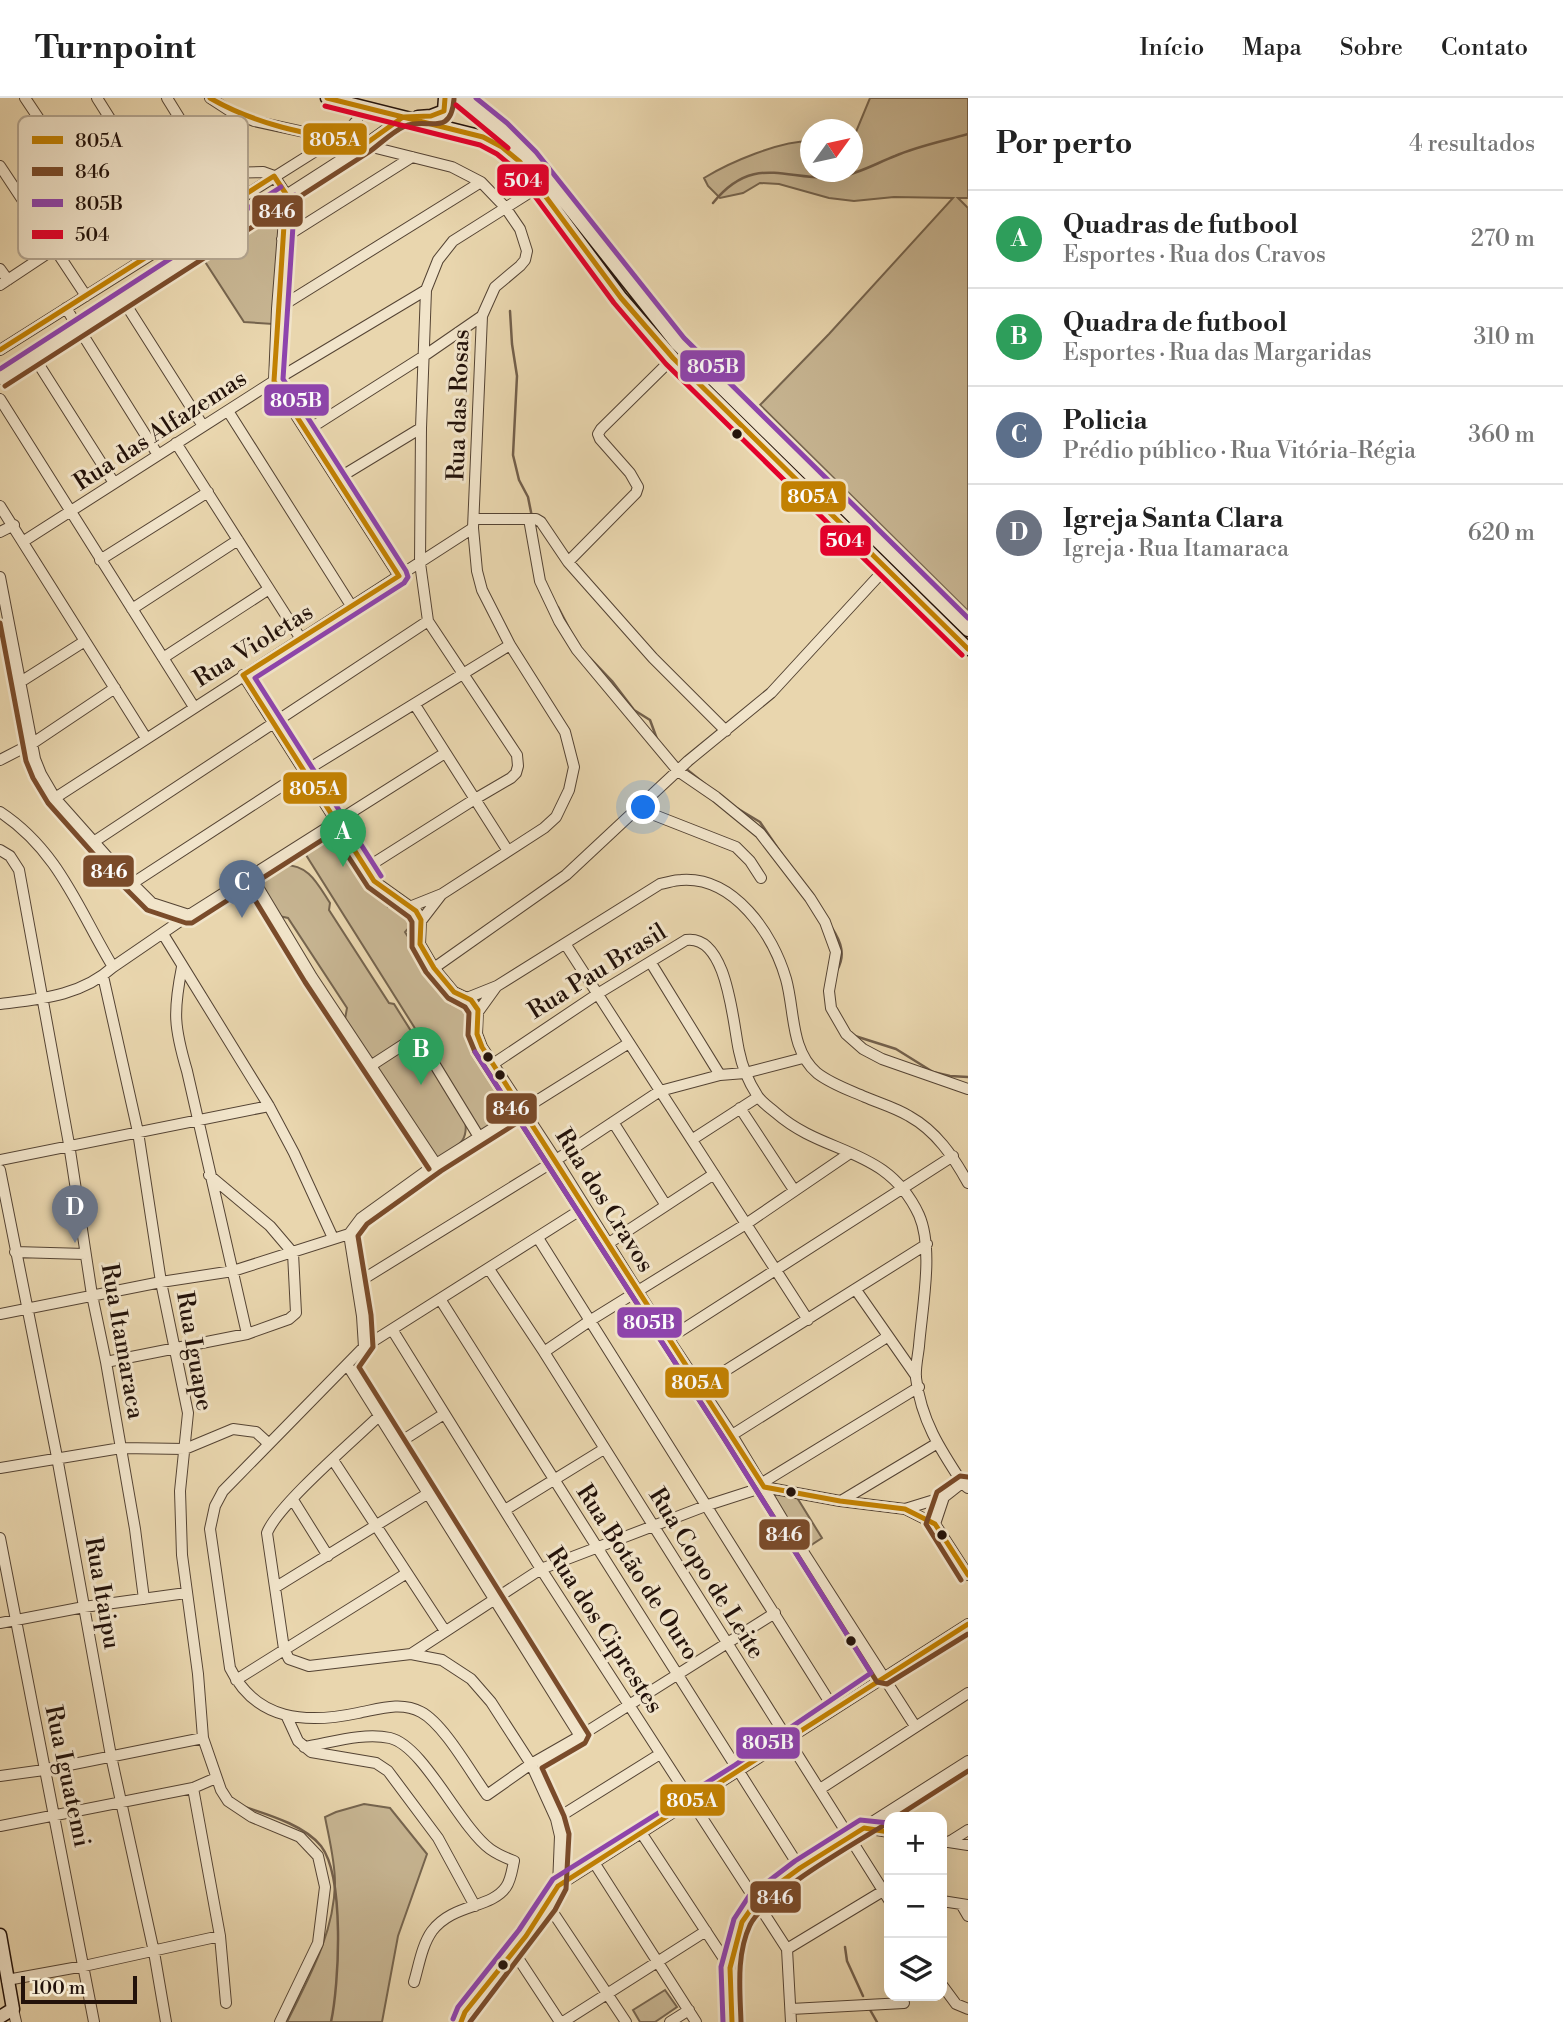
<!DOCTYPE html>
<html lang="pt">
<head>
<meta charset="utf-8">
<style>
  :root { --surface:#fff; --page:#f2f2f2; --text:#222; --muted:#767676; --line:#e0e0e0; --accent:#0f766e }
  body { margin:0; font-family:"Libre Bodoni",serif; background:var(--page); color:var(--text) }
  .controls { position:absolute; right:21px; bottom:21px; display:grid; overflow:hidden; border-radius:14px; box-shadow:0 7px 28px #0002 }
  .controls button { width:63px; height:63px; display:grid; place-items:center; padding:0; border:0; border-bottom:2px solid var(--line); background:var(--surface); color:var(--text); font:35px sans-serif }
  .compass { position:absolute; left:800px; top:21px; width:63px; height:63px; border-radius:50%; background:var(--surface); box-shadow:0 7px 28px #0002; rotate:57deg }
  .scale { position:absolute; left:21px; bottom:18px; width:116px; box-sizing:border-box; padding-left:7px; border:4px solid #23120a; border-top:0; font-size:19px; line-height:24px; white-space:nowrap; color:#23120a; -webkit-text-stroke:5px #f1e4ca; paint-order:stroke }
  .you { position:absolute; left:644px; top:710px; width:24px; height:24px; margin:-18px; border:5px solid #fff; border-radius:50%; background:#1a73e8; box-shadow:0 0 0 10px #1a73e833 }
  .badge { display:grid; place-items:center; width:46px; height:46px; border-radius:50%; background:var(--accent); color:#fff; font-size:23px; font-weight:700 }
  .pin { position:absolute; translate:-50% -58px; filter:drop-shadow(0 2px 4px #0008) }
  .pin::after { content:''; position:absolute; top:37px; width:24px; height:21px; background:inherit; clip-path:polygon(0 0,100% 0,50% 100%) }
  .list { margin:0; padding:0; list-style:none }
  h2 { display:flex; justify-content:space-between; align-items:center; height:91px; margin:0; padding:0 28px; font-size:30px }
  h2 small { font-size:23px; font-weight:400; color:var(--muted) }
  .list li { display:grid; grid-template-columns:46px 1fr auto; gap:21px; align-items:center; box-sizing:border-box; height:98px; padding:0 28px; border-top:2px solid var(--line) }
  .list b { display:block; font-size:26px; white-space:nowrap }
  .list p { margin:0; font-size:23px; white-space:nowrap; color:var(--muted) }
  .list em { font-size:23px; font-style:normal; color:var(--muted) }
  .icon { flex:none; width:38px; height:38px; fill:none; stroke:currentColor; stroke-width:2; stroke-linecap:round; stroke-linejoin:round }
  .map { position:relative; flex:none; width:968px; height:1924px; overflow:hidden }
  header { display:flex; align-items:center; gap:42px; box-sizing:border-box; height:98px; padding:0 35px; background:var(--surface); border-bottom:2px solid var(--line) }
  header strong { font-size:33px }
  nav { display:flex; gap:38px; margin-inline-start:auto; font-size:24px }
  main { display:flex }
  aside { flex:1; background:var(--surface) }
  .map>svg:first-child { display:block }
  .green { fill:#c7b592; stroke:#75644e; stroke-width:2 }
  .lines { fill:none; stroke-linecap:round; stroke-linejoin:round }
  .stream { stroke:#725f4b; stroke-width:2.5 }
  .street-casing { stroke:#544333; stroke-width:12 }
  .secondary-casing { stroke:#23120a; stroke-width:15 }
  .street { stroke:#f1e4ca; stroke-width:10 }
  .secondary { stroke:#f1e4ca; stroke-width:12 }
  .bus-1-casing { stroke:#f1e4ca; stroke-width:10 }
  .bus-2-casing { stroke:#f1e4ca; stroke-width:10 }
  .bus-3-casing { stroke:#f1e4ca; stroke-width:10 }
  .bus-4-casing { stroke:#f1e4ca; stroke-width:10 }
  .bus-1 { stroke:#c28102; stroke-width:5 }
  .bus-2 { stroke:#7a4b2a; stroke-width:5 }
  .bus-3 { stroke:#8e44ad; stroke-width:5 }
  .bus-4 { stroke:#e4002b; stroke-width:5 }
  .bus-dot { fill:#23120a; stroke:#f1e4ca; stroke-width:2.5 }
  .labels { text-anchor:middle; stroke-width:6; stroke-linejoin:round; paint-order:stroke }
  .street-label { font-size:24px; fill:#23120a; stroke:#f1e4ca }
  .key { fill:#f1e4ca; stroke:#b3a590; stroke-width:2 }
  .key-label { font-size:19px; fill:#23120a }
  .line-badge { stroke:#f1e4ca; stroke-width:2.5 }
  .badge-label { font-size:19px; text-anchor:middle; font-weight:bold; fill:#fff }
</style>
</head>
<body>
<header>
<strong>Turnpoint</strong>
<nav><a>Início</a><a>Mapa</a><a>Sobre</a><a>Contato</a></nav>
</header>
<main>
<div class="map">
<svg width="968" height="1924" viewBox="0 0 968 1924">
  <rect width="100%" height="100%" fill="#e9d6ae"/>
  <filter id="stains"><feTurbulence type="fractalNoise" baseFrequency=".00286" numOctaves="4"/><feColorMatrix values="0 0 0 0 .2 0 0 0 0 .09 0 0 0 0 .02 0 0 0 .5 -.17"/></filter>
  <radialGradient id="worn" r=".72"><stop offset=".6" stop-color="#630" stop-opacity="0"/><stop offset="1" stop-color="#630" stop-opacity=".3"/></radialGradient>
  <path class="green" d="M 870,0 L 968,0 L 968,100 L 958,100 L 968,110 L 968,513 L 760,307 L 829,236 L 953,100 L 894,99 L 854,103 L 829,100 L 779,86 L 760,85 L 743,95 L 720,100 L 708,88 L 704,80 C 730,64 780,43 810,43 L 810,74 L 852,74 L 853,41 Z
    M 274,115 L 280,121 L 273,226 L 244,224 L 202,159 Z
    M 336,726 L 388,809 L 403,807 L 411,814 L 412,826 L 405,834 L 451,906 C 462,901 466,903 475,911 L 473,926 L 467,932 L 519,1013 L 482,1037 L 301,749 Z
    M 282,767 C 309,766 317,785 330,805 L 329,812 L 389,905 L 394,906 L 464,1017 C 471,1045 457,1048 436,1062 L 345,921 L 347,910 L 288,820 L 279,818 L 257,783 Z
    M 768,1394 L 796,1398 L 822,1440 L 805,1451 Z
    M 364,1706 L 390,1710 L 427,1756 L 398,1838 L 382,1924 L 287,1924 C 309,1879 334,1836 335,1785 C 335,1763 329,1740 325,1719 L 336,1714 Z
    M 665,1892 L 677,1909 L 655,1924 L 640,1924 L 633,1912 Z"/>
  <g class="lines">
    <path class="stream" d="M 713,105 C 755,53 789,85 839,79 C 858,76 877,65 895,58 C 918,48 944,43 968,36
      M 510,213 L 512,246 L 517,278 L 513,357 L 519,382 L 528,399 L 532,419
      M 558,509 L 571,534
      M 589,559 L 612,583 L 634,612 L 650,622 L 657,641
      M 685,670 L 705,686
      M 735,709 L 760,724 L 781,755
      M 832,830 C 841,844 846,857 837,872
      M 855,938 L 896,951 L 933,974 L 950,978 L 968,979
      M 245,1709 C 269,1717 304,1727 321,1748 C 345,1779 339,1887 331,1924
      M 845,1849 L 847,1863 L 863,1898
      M 869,1910 L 877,1924"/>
    <g class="street-casing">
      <path id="street" d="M 25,0 L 104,118
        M 97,0 L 153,89
        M 167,0 L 196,47 L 221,75
        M 210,0 L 230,13 L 254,23 L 364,47 L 452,69 L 481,84 L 505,109 L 520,131 L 527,153 L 525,162 L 520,168 L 495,189 L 482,218 L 473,430 L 477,473 L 482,492 L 510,547 L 565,634 L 574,669 L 569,692 L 556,719 L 544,730 L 442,796 L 412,808
        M 0,68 L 86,198
        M 286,96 L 277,211 L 274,283 L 399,478
        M 282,141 L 412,59
        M 0,171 L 8,182
        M 0,187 L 104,118 L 153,89 L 221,75 L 263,74 L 274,78 L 286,96
        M 123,202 L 203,328
        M 66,210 L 158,357
        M 277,211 L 481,84
        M 0,252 L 349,32 L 357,22 L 359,10
        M 34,259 L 114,385
        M 0,281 L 364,47 L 403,19
        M 0,301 L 194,609
        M 228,313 L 352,509
        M 306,333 L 424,258 L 482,218
        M 176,345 L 301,541
        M 337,381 L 421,330
        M 0,408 L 146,640
        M 475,421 L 536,421 L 541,424 L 568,464 L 636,395 L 638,389 L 630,375 L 600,341 L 598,336 L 601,331 L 673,260
        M 529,421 L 540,483 L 559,523 L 577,552 L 678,673 L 716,699 L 760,735 L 810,800 L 825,824 L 836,854 L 829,893 L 831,910 L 846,936 L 863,951 L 882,961 L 968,991
        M 0,434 L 14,427
        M 24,443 L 274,283 L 426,192
        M 100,462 L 208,394
        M 568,464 L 653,560 L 726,633
        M 0,479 L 35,661 L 41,676 L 55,700 L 119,772 L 152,805 L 189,817
        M 132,511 L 238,442
        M 163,560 L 269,491
        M 243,577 L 374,783 L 416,813 L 421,822 L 420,846 L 434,870 L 454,894 L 471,902 L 478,912 L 477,936 L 482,949 L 556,1062 L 654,1219 L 732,1337 L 786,1427 L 915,1628
        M 22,583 L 85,543
        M 415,607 L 508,753
        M 0,662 L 33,645 L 115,590
        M 55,700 L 473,430
        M 639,711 L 736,749 L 750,763 L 761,780
        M 0,714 C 59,753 78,811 113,869
        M 95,743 L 428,523
        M 0,752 L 10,758 L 19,772 L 69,1046 L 92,1197 L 106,1264 L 135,1431 L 144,1501
        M 366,770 L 475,701 L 511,680 L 516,675 L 518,668 L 517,657 L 428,523 L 420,465 L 421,330 L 426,192 L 438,162 L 453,143 L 529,95
        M 252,779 L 312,879 L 436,1066
        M 133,785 L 305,673 L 510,547
        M 421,823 L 441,797
        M 163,836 L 269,1008 L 294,1055 L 333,1140
        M 566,847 L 808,1222
        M 651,865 L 720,977
        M 182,869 C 173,914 174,929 187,973 L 247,1236
        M 434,870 L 566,777 L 688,663 L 771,595 L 885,471
        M 103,878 L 138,1034 L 161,1184 L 188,1315 L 180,1393 L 182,1457 L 198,1576 L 203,1640 L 221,1692 L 228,1703 L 252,1719 L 300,1739 L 318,1758 L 325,1789 L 318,1845 L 280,1924
        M 467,900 L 497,888 L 660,786 C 667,785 674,782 681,782 C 734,778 773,836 786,881 C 795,913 790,952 817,975 C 831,986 849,992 865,999 C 879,1005 896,1010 909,1018 C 936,1033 953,1058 968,1085
        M 0,906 C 40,901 81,898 113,869 L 189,817 L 445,655
        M 478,914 L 496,889
        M 629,945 L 436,1066 L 361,1120 L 349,1136 L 362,1218 L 364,1249 L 223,1393 L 215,1408 L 210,1431 L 230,1570 C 256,1623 306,1626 358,1615 C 379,1611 401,1603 421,1614 C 444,1626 471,1675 487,1697 L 531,1666 L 580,1638 L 775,1515
        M 493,966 L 599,895 L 686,842 C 728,836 733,927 739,953 C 742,968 748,983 757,997 C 761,1004 769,1009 776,1015 C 825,1058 887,1048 919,1117 C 934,1151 922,1210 919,1248 C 918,1258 915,1270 916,1280 C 921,1322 940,1351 963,1386 L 968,1390
        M 372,967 L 409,943 L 416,941 L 421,944 L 479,1039
        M 740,1010 L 794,1092
        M 613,1024 L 665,1106
        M 693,1041 L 758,999
        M 0,1062 L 269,1008
        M 0,1072 L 57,1359 L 111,1658 L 154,1854 L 166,1924
        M 538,1140 L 834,1611
        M 609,1145 L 714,1076
        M 15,1154 L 85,1156
        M 489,1171 L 544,1254 L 889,1802
        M 357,1185 L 556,1062 L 660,993 L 720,977 L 745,975 L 803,960
        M 856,1192 L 916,1278
        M 440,1201 L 800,1770
        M 0,1216 L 161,1184 L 233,1173 L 349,1136
        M 393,1233 L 541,1471 L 787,1851
        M 668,1241 L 953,1058
        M 364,1249 L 585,1109
        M 544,1254 L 591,1222 L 746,1126 L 850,1055
        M 106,1264 L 247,1236 L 289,1221 L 296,1215 L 293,1155 L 270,1128 L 209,1077
        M 348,1268 L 580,1638
        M 701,1288 L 927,1146
        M 379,1318 C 354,1342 277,1408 267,1435 L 284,1551 L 289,1561 L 309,1568 L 411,1556 L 442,1562 L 471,1581 L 491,1604 L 531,1666 L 556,1721 L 560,1738 L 558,1788 L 548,1807 L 514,1854 L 465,1914 L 461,1924
        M 732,1337 L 887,1239
        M 397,1346 L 444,1316
        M 333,1362 L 445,1533
        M 0,1370 L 121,1350 L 185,1351 L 233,1331 L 256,1334 L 268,1345
        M 762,1385 L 919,1289
        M 293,1402 L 328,1458
        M 841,1403 L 936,1346
        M 905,1411 L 944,1399
        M 505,1412 L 604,1351
        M 935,1426 L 968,1477
        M 935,1426 L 944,1399 L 968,1380
        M 0,1440 L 94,1924
        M 276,1489 L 427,1396
        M 0,1525 L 84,1509 L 186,1495
        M 411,1556 L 541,1471 L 708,1407 L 764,1389 L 840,1403 L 905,1411 L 935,1426
        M 236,1582 L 407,1475
        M 287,1619 L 298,1643 L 311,1654 L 376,1665 L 388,1673 L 438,1740 L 475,1808
        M 304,1649 C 330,1645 363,1634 390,1640 C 424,1648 459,1728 490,1751 C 497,1756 506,1760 514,1763 C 512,1772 511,1782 506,1789 C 491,1811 453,1805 432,1833 C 422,1847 419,1867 414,1884
        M 0,1678 L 44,1672 L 203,1640
        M 193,1690 L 220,1838 L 226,1905
        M 820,1691 L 968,1595
        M 556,1721 L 660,1656
        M 0,1728 L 193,1690 L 216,1680
        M 864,1730 L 889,1734
        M 642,1736 L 730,1870
        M 942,1743 L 968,1747
        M 949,1744 L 968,1732
        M 595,1766 L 696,1924
        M 558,1788 L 968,1526
        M 942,1803 L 968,1807
        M 961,1806 L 968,1818
        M 548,1807 L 626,1924
        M 514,1854 L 560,1924
        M 7,1882 L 84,1868 L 220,1838
        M 942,1887 L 956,1906 L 968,1911
        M 13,1911 L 16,1924
        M 791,1911 L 904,1905
        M 563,1924 L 706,1833
        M 670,1924 L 689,1912
        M 732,1924 L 730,1870 L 742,1824 L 756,1804 L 800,1770 L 968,1663
        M 791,1924 L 787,1851 L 883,1793 L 889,1794"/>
    </g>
    <g class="secondary-casing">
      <path id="secondary" d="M 327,0 L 483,39 L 502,49 L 520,64 L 621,200 L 673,260 L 968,551
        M 462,0 L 502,32 L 529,59 L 677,246 L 968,532
        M 418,19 L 431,18 L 444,13 L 445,0
        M 0,1837 L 13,1911 L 0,1919"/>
    </g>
    <use href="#street" class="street"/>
    <use href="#secondary" class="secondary"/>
    <g class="bus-1-casing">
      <path id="bus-1" d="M 210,0 C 258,28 310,36 364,47 L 403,19 L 431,18 L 444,13 L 445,0
        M 327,0 L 483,39 L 502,49 L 520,64 L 621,200 L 673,260 L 968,551
        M 0,252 L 274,78 L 286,96 L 274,283 L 399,478 L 243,577 L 374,783 L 416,813 L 421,822 L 420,846 L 434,870 L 454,894 L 471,902 L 478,912 L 477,936 L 482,949 L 764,1389 L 840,1403 L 905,1411 L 935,1426 L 968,1477
        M 461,1924 L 465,1914 L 526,1838 L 558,1788 L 968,1526
        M 732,1924 L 730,1870 L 742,1824 L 756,1804 L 770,1792 L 800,1770 L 864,1730 L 889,1734"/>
    </g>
    <g class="bus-2-casing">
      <path id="bus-2" d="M 5,288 L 369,54 C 380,46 392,34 405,28 C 427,19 451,40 454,1
        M 0,525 L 26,663 L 33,680 L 48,705 L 113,778 L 147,812 L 186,825 L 192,825 L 333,735 L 368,789 L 409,819 L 412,824 L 412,849 L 426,874 L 448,900 L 465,909 L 469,915 L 468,937 L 475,954 L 725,1342 L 877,1584 L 887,1586 L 968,1536
        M 244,784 L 305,884 L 429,1071
        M 961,1482 L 926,1426 L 937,1394 L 960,1378 L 968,1379
        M 896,1719 L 968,1673
        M 470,1924 L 555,1812 L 566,1791 L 569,1736 L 564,1718 L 542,1670 L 585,1645 L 589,1637 L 359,1269 L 373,1249 L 371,1217 L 358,1138 L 367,1126 L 441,1073 L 528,1018
        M 741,1924 C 740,1892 736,1857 750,1827 C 767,1794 856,1745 889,1724"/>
    </g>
    <g class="bus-3-casing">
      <path id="bus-3" d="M 476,0 L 507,25 L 536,54 L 684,240 L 968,520
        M 295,97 L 283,281 L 406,473 L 408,479 L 404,485 L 255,580 L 381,778
        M 0,271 L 281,89
        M 453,1921 L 458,1909 L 519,1832 L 553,1781 L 735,1667 L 871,1575 L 725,1342 L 475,954
        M 723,1924 L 721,1869 L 734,1821 L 749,1798 L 795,1763 L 860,1722 L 889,1725"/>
    </g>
    <g class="bus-4-casing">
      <path id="bus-4" d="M 456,7 L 508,50
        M 325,8 L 480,47 L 497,56 L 514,70 L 614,205 L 666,266 L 962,557"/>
    </g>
    <use href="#bus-1" class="bus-1"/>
    <use href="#bus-2" class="bus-2"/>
    <use href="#bus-3" class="bus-3"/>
    <use href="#bus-4" class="bus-4"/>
  </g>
  <g class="bus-dot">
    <circle cx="737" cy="336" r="6"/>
    <circle cx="488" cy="959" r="6"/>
    <circle cx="500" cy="977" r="6"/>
    <circle cx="791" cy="1394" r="6"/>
    <circle cx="942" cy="1437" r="6"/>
    <circle cx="851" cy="1543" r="6"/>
    <circle cx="503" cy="1867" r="6"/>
  </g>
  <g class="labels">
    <g class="street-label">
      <text transform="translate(458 307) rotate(-88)" y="8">Rua das Rosas</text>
      <text transform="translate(160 332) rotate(-33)" y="8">Rua das Alfazemas</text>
      <text transform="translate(253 547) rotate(-32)" y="8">Rua Violetas</text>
      <text transform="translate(597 873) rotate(-32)" y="8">Rua Pau Brasil</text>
      <text transform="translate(605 1102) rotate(58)" y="8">Rua dos Cravos</text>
      <text transform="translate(123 1243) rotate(80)" y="8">Rua Itamaraca</text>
      <text transform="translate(195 1253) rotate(80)" y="8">Rua Iguape</text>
      <text transform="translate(638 1474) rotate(57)" y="8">Rua Botão de Ouro</text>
      <text transform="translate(707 1475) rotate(58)" y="8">Rua Copo de Leite</text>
      <text transform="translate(103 1495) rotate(80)" y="8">Rua Itaipu</text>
      <text transform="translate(605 1532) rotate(57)" y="8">Rua dos Ciprestes</text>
      <text transform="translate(68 1678) rotate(78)" y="8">Rua Iguatemi</text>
    </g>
  </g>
  <rect x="18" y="18" width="230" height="143" rx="10" class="key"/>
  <rect x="32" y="38" width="31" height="8" fill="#c28102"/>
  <rect x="32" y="69" width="31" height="9" fill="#7a4b2a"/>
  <rect x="32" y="101" width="31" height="8" fill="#8e44ad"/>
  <rect x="32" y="132" width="31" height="9" fill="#e4002b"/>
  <g class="key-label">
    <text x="75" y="49">805A</text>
    <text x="75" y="80">846</text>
    <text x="75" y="112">805B</text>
    <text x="75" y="143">504</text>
  </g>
  <g class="line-badge">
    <rect x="302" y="24" width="66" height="34" rx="7" fill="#c28102"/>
    <rect x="496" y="65" width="54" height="34" rx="7" fill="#e4002b"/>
    <rect x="251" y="96" width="53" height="34" rx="7" fill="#7a4b2a"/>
    <rect x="679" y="251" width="67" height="34" rx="7" fill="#8e44ad"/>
    <rect x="263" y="285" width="67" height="34" rx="7" fill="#8e44ad"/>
    <rect x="780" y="382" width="67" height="33" rx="7" fill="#c28102"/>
    <rect x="819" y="426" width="53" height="33" rx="7" fill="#e4002b"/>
    <rect x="282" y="673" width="66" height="34" rx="7" fill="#c28102"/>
    <rect x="82" y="756" width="53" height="34" rx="7" fill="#7a4b2a"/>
    <rect x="485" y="994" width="53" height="33" rx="7" fill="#7a4b2a"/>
    <rect x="616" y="1208" width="67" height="33" rx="7" fill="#8e44ad"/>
    <rect x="664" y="1268" width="66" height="33" rx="7" fill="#c28102"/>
    <rect x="758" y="1420" width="53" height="33" rx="7" fill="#7a4b2a"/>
    <rect x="735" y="1628" width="66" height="34" rx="7" fill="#8e44ad"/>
    <rect x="659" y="1685" width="67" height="34" rx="7" fill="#c28102"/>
    <rect x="749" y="1782" width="53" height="34" rx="7" fill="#7a4b2a"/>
  </g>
  <g class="badge-label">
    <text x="335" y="48">805A</text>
    <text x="523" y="89">504</text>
    <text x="277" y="120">846</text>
    <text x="713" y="275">805B</text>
    <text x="296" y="309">805B</text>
    <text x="813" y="405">805A</text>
    <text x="845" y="449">504</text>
    <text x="315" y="697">805A</text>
    <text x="109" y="780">846</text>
    <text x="511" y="1017">846</text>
    <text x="649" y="1231">805B</text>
    <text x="697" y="1291">805A</text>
    <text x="784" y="1443">846</text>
    <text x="768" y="1651">805B</text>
    <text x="692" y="1709">805A</text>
    <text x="775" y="1806">846</text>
  </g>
  <rect width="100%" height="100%" filter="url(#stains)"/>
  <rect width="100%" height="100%" fill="url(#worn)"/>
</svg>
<div class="controls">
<button>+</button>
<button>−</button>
<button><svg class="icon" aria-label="layers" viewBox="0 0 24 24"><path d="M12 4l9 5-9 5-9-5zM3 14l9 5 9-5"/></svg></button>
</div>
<svg class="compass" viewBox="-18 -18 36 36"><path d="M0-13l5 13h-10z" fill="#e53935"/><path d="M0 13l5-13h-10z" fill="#767676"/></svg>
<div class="scale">100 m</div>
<div class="you"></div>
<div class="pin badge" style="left:343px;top:769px;background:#2e9e5b">A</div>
<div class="pin badge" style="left:421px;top:987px;background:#2e9e5b">B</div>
<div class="pin badge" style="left:242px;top:820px;background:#5c6f8a">C</div>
<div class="pin badge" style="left:75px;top:1145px;background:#6b7280">D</div>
</div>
<aside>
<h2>Por perto<small>4 resultados</small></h2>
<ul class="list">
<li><span class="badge" style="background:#2e9e5b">A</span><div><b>Quadras de futbool</b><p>Esportes · Rua dos Cravos</p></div><em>270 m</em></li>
<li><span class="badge" style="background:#2e9e5b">B</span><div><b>Quadra de futbool</b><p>Esportes · Rua das Margaridas</p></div><em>310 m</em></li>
<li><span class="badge" style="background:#5c6f8a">C</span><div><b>Policia</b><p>Prédio público · Rua Vitória-Régia</p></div><em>360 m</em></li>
<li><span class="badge" style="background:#6b7280">D</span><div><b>Igreja Santa Clara</b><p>Igreja · Rua Itamaraca</p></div><em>620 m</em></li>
</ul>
</aside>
</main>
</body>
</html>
